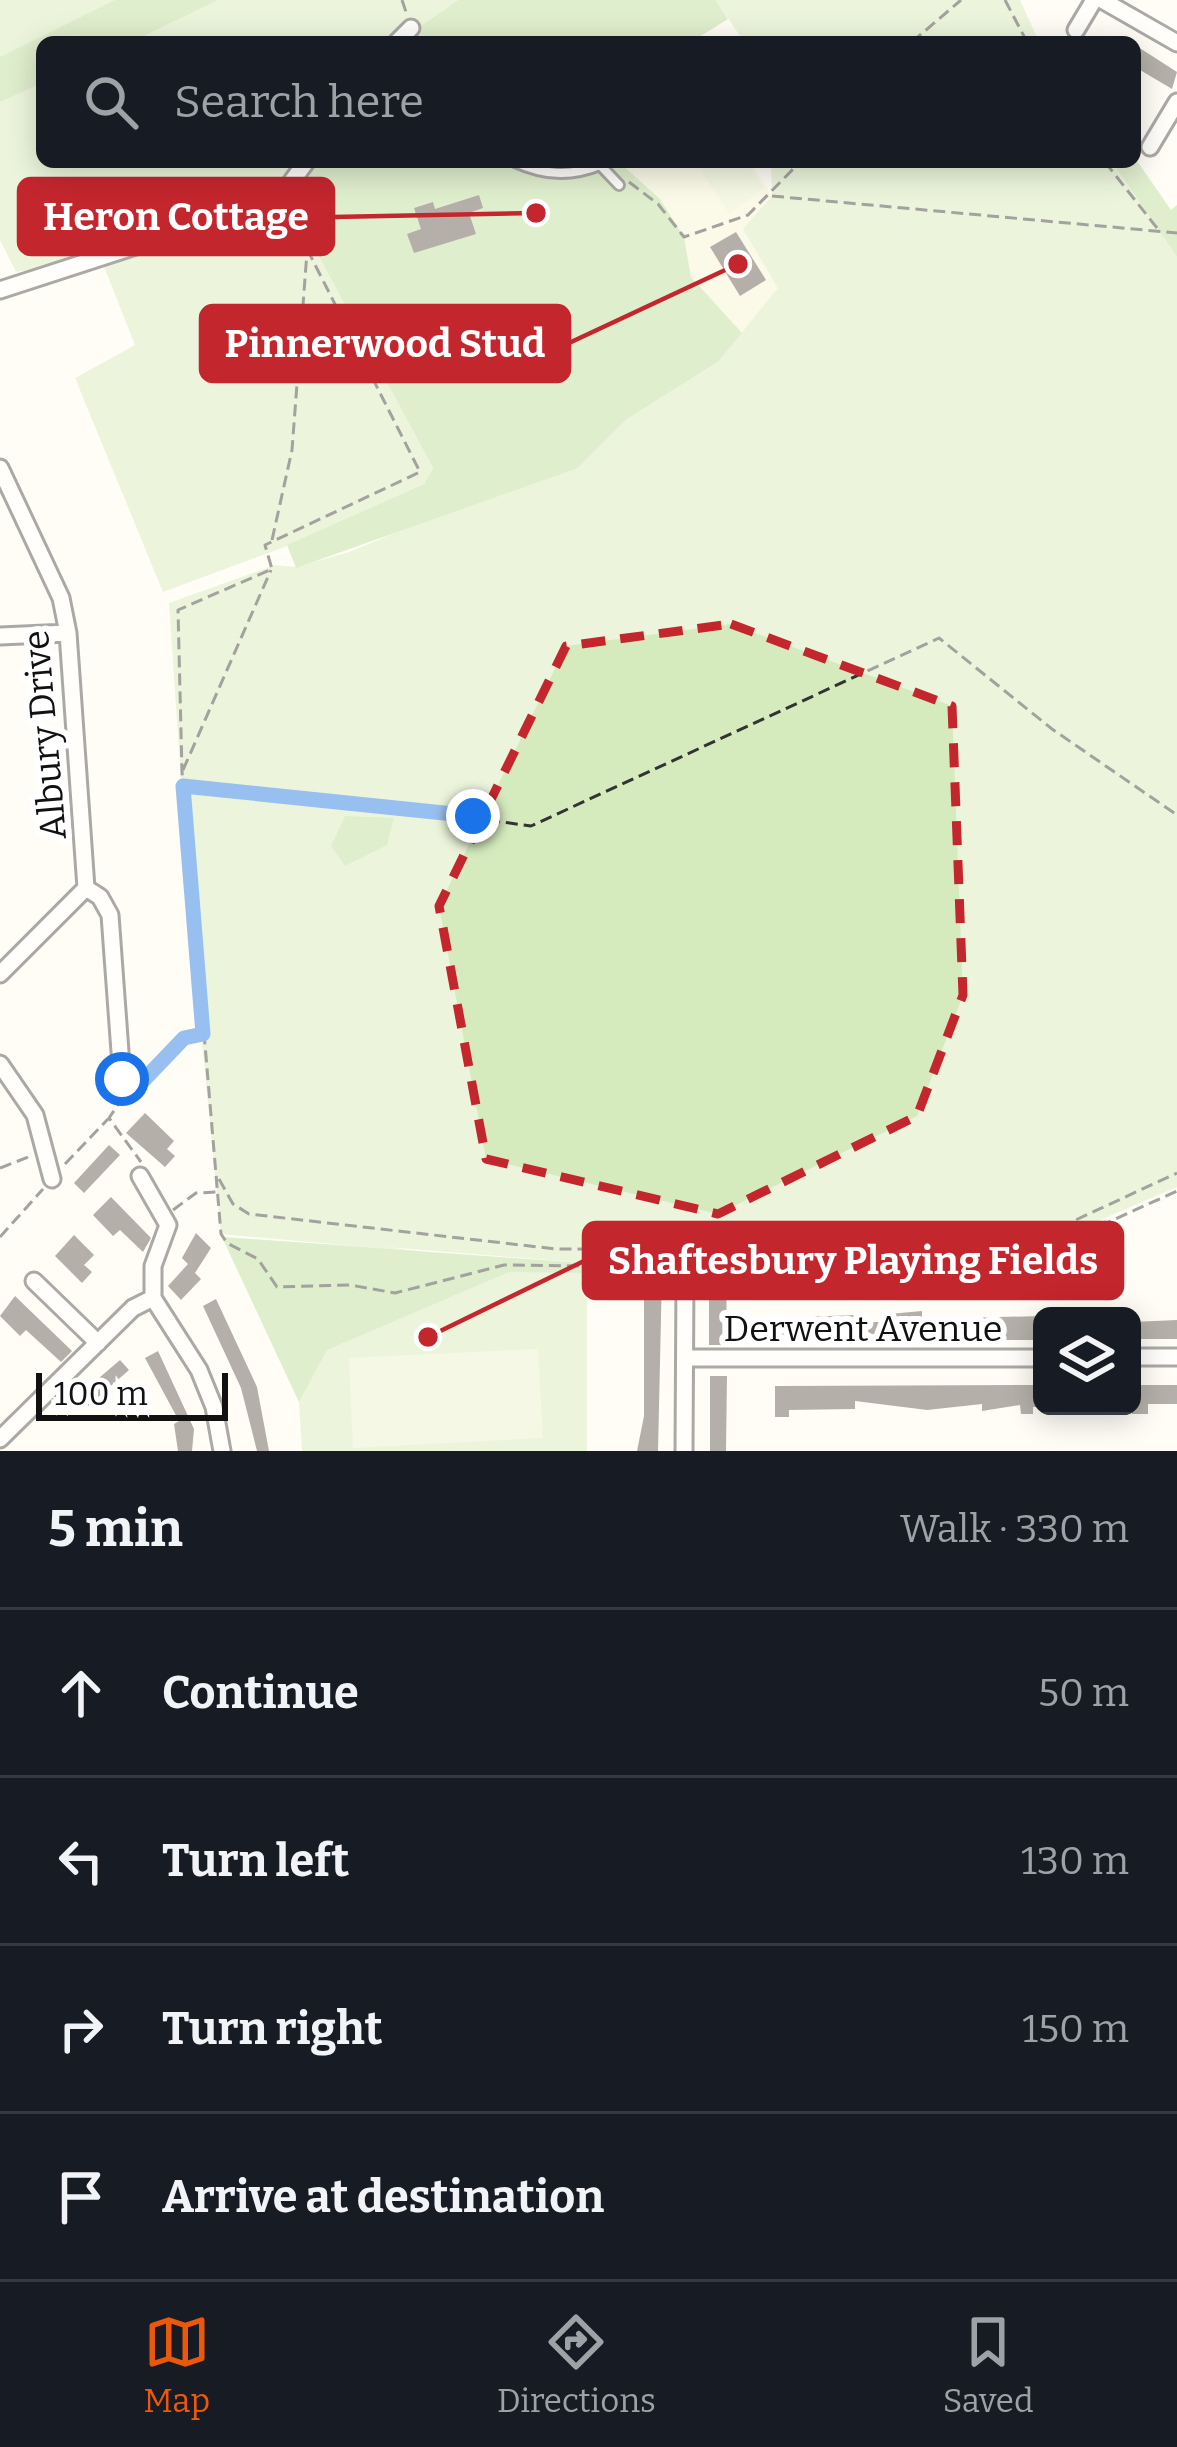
<!DOCTYPE html>
<html lang="en">
<head>
<meta charset="utf-8">
<style>
  :root { --surface:#171b24; --page:#20242c; --text:#f1f3f6; --muted:#9ea1a6; --line:#363941; --accent:#ea580c }
  body { margin:0; font-family:Bitter,serif; background:var(--page); color:var(--text) }
  .controls { position:absolute; right:36px; bottom:36px; display:grid; overflow:hidden; border-radius:18px; box-shadow:0 6px 30px #0003 }
  .controls button { width:108px; height:108px; display:grid; place-items:center; padding:0; border:0; border-bottom:3px solid var(--line); background:var(--surface); color:var(--text); font:60px sans-serif }
  .scale { position:absolute; left:36px; bottom:30px; width:192px; box-sizing:border-box; padding-left:12px; border:6px solid #111; border-top:0; font-size:33px; line-height:42px; white-space:nowrap; color:#111; -webkit-text-stroke:9px #fff; paint-order:stroke }
  .stop { position:absolute; width:36px; height:36px; margin:-27px; border:9px solid #1a73e8; border-radius:50%; background:#fff }
  .stop.end { background:#1a73e8; border-color:#fff; box-shadow:0 3px 12px #0008 }
  .list { margin:0; padding:0; list-style:none }
  h2 { display:flex; justify-content:space-between; align-items:center; height:156px; margin:0; padding:0 48px; font-size:51px }
  h2 small { font-size:39px; font-weight:400; color:var(--muted) }
  .list li { display:grid; grid-template-columns:78px 1fr auto; gap:36px; align-items:center; box-sizing:border-box; height:168px; padding:0 48px; border-top:3px solid var(--line) }
  .list b { display:block; font-size:45px; white-space:nowrap }
  .list em { font-size:39px; font-style:normal; color:var(--muted) }
  .icon { flex:none; width:66px; height:66px; fill:none; stroke:currentColor; stroke-width:2; stroke-linecap:round; stroke-linejoin:round }
  .map { position:relative; flex:none; width:1177px; height:1451px; overflow:hidden }
  .search { position:absolute; background:var(--surface); box-shadow:0 6px 30px #0003; left:36px; right:36px; top:36px; height:132px; display:flex; align-items:center; gap:30px; box-sizing:border-box; padding:0 42px; border-radius:18px; color:var(--muted); font-size:45px }
  .sheet { height:828px; background:var(--surface) }
  nav { display:flex; justify-content:space-around; align-items:center; box-sizing:border-box; height:168px; border-top:3px solid var(--line); background:var(--surface); font-size:33px; color:var(--muted) }
  nav a { display:grid; justify-items:center; gap:6px }
  nav .on { color:var(--accent) }
  .map>svg:first-child { display:block }
  .farmland { fill:#f6f3d4 }
  .green { fill:#d5ebbd }
  .forest { fill:#b9dc9c }
  .pitch { fill:#e6f2cf }
  .building { fill:#5a524d }
  .lines { fill:none; stroke-linecap:round; stroke-linejoin:round }
  .service-casing { stroke:#444; stroke-width:14 }
  .minor-casing { stroke:#444; stroke-width:21 }
  .path { stroke:#333; stroke-width:3; stroke-dasharray:12 6; stroke-linecap:butt }
  .service { stroke:#fff; stroke-width:8 }
  .minor { stroke:#fff; stroke-width:15 }
  .route { stroke:#1a73e8; stroke-width:15 }
  .marked { fill:none; stroke:#c4262e; stroke-width:9; stroke-dasharray:24 15; stroke-linejoin:round }
  .labels { text-anchor:middle; stroke-width:12; stroke-linejoin:round; paint-order:stroke }
  .street-label { font-size:36px; fill:#111; stroke:#fff }
  .leader { fill:none; stroke:#c4262e; stroke-width:4.5 }
  .callout-dot { fill:#c4262e; stroke:#fff; stroke-width:4.5 }
  .callout { fill:#c4262e; stroke:#c4262e; stroke-width:4.5 }
  .callout-label { font-size:39px; text-anchor:middle; font-weight:bold; fill:#fff }
</style>
</head>
<body>
<div class="map">
<svg width="1177" height="1451" viewBox="0 0 1177 1451">
  <rect width="100%" height="100%" fill="#fffdf5"/>
  <path class="farmland" d="M 619,162 L 750,162 L 772,196 L 744,230 L 779,288 L 742,333 L 691,277 L 684,237 L 660,199 Z"/>
  <path class="green" d="M 0,0 L 458,0 L 397,42 L 42,42 L 42,162 L 306,162 L 284,192 L 433,468 L 424,484 L 282,548 L 163,592 L 75,378 L 135,345 L 101,259 L 16,272 L 0,240 Z
    M 716,0 L 1020,0 L 1039,42 L 744,42 Z
    M 771,162 L 1112,162 L 1177,257 L 1177,1187 L 1005,1261 L 598,1264 L 385,1247 L 587,1272 L 587,1451 L 302,1451 L 299,1402 L 222,1237 L 355,1246 L 221,1234 L 192,942 L 169,603 L 275,565 L 296,567 L 349,552 L 458,507 L 578,468 L 627,419 L 718,362 L 778,288 L 743,229 L 772,196 Z"/>
  <path class="forest" d="M 115,0 L 218,0 L 131,42 L 42,42 L 42,83 L 0,102 L 0,57 Z
    M 458,0 L 716,0 L 728,19 L 691,42 L 397,42 Z
    M 1135,158 L 1171,210 L 1177,205 L 1177,257 L 1112,162 L 1135,162 Z
    M 306,162 L 619,162 L 660,199 L 684,237 L 691,277 L 742,333 L 718,362 L 627,419 L 578,468 L 296,568 L 287,545 L 424,484 L 433,468 L 284,192 Z
    M 345,816 L 394,818 L 387,845 L 345,866 L 331,846 Z
    M 222,1237 L 598,1264 L 585,1273 L 509,1272 L 327,1350 L 299,1402 Z"/>
  <path class="pitch" d="M 695,162 L 746,162 L 764,189 L 729,213 Z
    M 538,1349 L 543,1438 L 353,1448 L 349,1358 Z"/>
  <path class="building" d="M 1135,45 L 1177,72 L 1172,89 L 1135,67 Z
    M 479,195 L 483,208 L 469,213 L 476,234 L 414,253 L 407,234 L 421,229 L 414,208 L 433,202 L 435,209 Z
    M 736,232 L 766,280 L 740,296 L 710,247 Z
    M 145,1113 L 174,1141 L 167,1149 L 175,1156 L 165,1167 L 126,1133 Z
    M 109,1145 L 120,1155 L 84,1193 L 74,1183 Z
    M 111,1197 L 151,1238 L 143,1252 L 120,1230 L 113,1236 L 93,1215 Z
    M 196,1233 L 211,1248 L 195,1273 L 201,1279 L 181,1300 L 168,1286 L 188,1264 L 182,1258 Z
    M 74,1235 L 94,1255 L 84,1265 L 92,1272 L 82,1283 L 55,1256 Z
    M 644,1273 L 662,1273 L 658,1451 L 637,1451 L 644,1416 Z
    M 709,1273 L 727,1273 L 726,1334 L 732,1334 L 732,1345 L 709,1345 Z
    M 15,1296 L 72,1351 L 61,1362 L 26,1330 L 20,1336 L 0,1316 Z
    M 216,1299 L 257,1387 L 269,1451 L 257,1451 L 241,1388 L 203,1306 Z
    M 922,1311 L 922,1319 L 1042,1316 L 1042,1340 L 775,1340 L 775,1318 L 857,1315 L 857,1322 L 889,1322 L 889,1314 Z
    M 1177,1320 L 1177,1339 L 1132,1339 L 1132,1322 Z
    M 158,1351 L 194,1429 L 192,1451 L 178,1451 L 174,1424 L 179,1421 L 145,1358 Z
    M 120,1360 L 129,1370 L 88,1406 L 79,1395 Z
    M 710,1376 L 727,1376 L 726,1451 L 710,1451 Z
    M 1042,1385 L 1042,1407 L 1033,1407 L 1033,1414 L 1021,1414 L 1020,1405 L 982,1411 L 982,1404 L 927,1410 L 855,1401 L 855,1409 L 789,1410 L 789,1417 L 775,1417 L 775,1386 Z
    M 1132,1385 L 1177,1385 L 1177,1404 L 1148,1404 L 1148,1414 L 1132,1414 Z"/>
  <g class="lines">
    <g class="service-casing">
      <path id="service" d="M 515,162 C 544,175 570,177 600,165 L 619,185"/>
    </g>
    <g class="minor-casing">
      <path id="minor" d="M 1102,0 L 1177,43
        M 1076,30 L 1094,0
        M 397,42 L 411,28
        M 1150,147 L 1177,102
        M 0,290 L 256,207 L 284,192 L 306,162
        M 0,468 L 61,598 L 68,633 L 86,888 L 0,974
        M 0,636 L 68,633
        M 86,888 L 100,897 L 110,915 L 122,1079 L 131,1087
        M 0,1064 L 35,1115 L 52,1179
        M 140,1176 L 168,1225 L 153,1266 L 153,1298 L 199,1370 L 214,1407 L 222,1451
        M 34,1281 L 98,1343
        M 1132,1357 L 1177,1357
        M 685,1358 L 1042,1358
        M 0,1439 L 133,1308 L 153,1298
        M 684,1451 L 685,1276"/>
    </g>
    <path class="path" d="M 402,0 L 407,15
      M 1005,0 L 1027,42
      M 912,42 L 961,0
      M 1105,162 L 1157,228
      M 629,182 L 658,204 L 684,237 L 748,215 L 800,162
      M 772,196 L 1177,233
      M 291,204 L 308,235 L 302,239 L 420,472 L 265,545 L 272,569 L 178,610 L 182,772 L 221,1234 L 227,1243 L 258,1259 L 277,1287 L 350,1285 L 395,1293 L 504,1265 L 672,1267
      M 272,540 L 292,450 L 307,252
      M 183,770 L 271,570
      M 184,786 L 351,801 L 531,826 L 939,638 L 1052,729 L 1177,815
      M 145,1080 L 185,1038 L 201,1035
      M 124,1096 L 109,1118 L 141,1162
      M 65,1164 L 108,1119
      M 0,1168 L 31,1156
      M 219,1179 L 233,1204 L 249,1214 L 556,1249 L 974,1251 L 1039,1237 L 1177,1173
      M 173,1210 L 196,1193 L 217,1192
      M 0,1237 L 43,1189
      M 694,1267 L 1016,1264 L 1177,1191"/>
    <use href="#service" class="service"/>
    <use href="#minor" class="minor"/>
  </g>
  <g class="lines">
    <path class="route" d="M 122,1079 L 130,1087 L 140,1084 L 184,1038 L 203,1034 L 183,786 L 473,816"/>
  </g>
  <path d="M0 0H1177V1451H0ZM 731,624 L 952,706 L 963,995 L 917,1116 L 718,1214 L 486,1159 L 439,906 L 566,646 Z" fill="#fffdf5" fill-opacity=".55" fill-rule="evenodd"/>
  <path class="marked" d="M 731,624 L 952,706 L 963,995 L 917,1116 L 718,1214 L 486,1159 L 439,906 L 566,646 Z"/>
  <g class="labels">
    <g class="street-label">
      <text transform="translate(44 735) rotate(-95)" y="13">Albury Drive</text>
      <text x="863" y="1341">Derwent Avenue</text>
    </g>
  </g>
  <path class="leader" d="M536 213L333 217M738 264L569 343M428 1337L584 1261"/>
  <g class="callout-dot">
    <circle cx="536" cy="213" r="12"/>
    <circle cx="738" cy="264" r="12"/>
    <circle cx="428" cy="1337" r="12"/>
  </g>
  <g class="callout">
    <rect x="19" y="179" width="314" height="75" rx="12"/>
    <rect x="201" y="306" width="368" height="75" rx="12"/>
    <rect x="584" y="1223" width="538" height="75" rx="12"/>
  </g>
  <g class="callout-label">
    <text x="176" y="230">Heron Cottage</text>
    <text x="385" y="357">Pinnerwood Stud</text>
    <text x="853" y="1274">Shaftesbury Playing Fields</text>
  </g>
</svg>
<div class="controls">
<button><svg class="icon" aria-label="layers" viewBox="0 0 24 24"><path d="M12 4l9 5-9 5-9-5zM3 14l9 5 9-5"/></svg></button>
</div>
<div class="scale">100 m</div>
<div class="stop" style="left:122px;top:1079px"></div>
<div class="stop end" style="left:473px;top:816px"></div>
<div class="search"><svg class="icon" aria-label="search" viewBox="0 0 24 24"><circle cx="10" cy="10" r="6"/><path d="M15 15l6 6"/></svg>Search here</div>
</div>
<section class="sheet">
<h2>5 min<small>Walk · 330 m</small></h2>
<ul class="list">
<li><svg class="icon" aria-label="ahead" viewBox="0 0 24 24"><path d="M12 20V5M6 11l6-6 6 6"/></svg><div><b>Continue</b></div><em>50 m</em></li>
<li><svg class="icon" aria-label="left" viewBox="0 0 24 24"><path d="M17 20v-9H6M10 6l-5 5 5 5"/></svg><div><b>Turn left</b></div><em>130 m</em></li>
<li><svg class="icon" aria-label="right" viewBox="0 0 24 24"><path d="M7 20v-9h11M14 6l5 5-5 5"/></svg><div><b>Turn right</b></div><em>150 m</em></li>
<li><svg class="icon" aria-label="arrive" viewBox="0 0 24 24"><path d="M6 21V4h12l-3 4 3 4H6"/></svg><div><b>Arrive at destination</b></div></li>
</ul>
</section>
<nav>
<a class="on"><svg class="icon" aria-label="map" viewBox="0 0 24 24"><path d="M3 6l6-2 6 2 6-2v14l-6 2-6-2-6 2zM9 4v14M15 6v14"/></svg>Map</a>
<a><svg class="icon" aria-label="directions" viewBox="0 0 24 24"><path d="M12 3l9 9-9 9-9-9zM9 14v-3h6M13 9l2 2-2 2"/></svg>Directions</a>
<a><svg class="icon" aria-label="saved" viewBox="0 0 24 24"><path d="M7 4h10v16l-5-4-5 4z"/></svg>Saved</a>
</nav>
</body>
</html>
